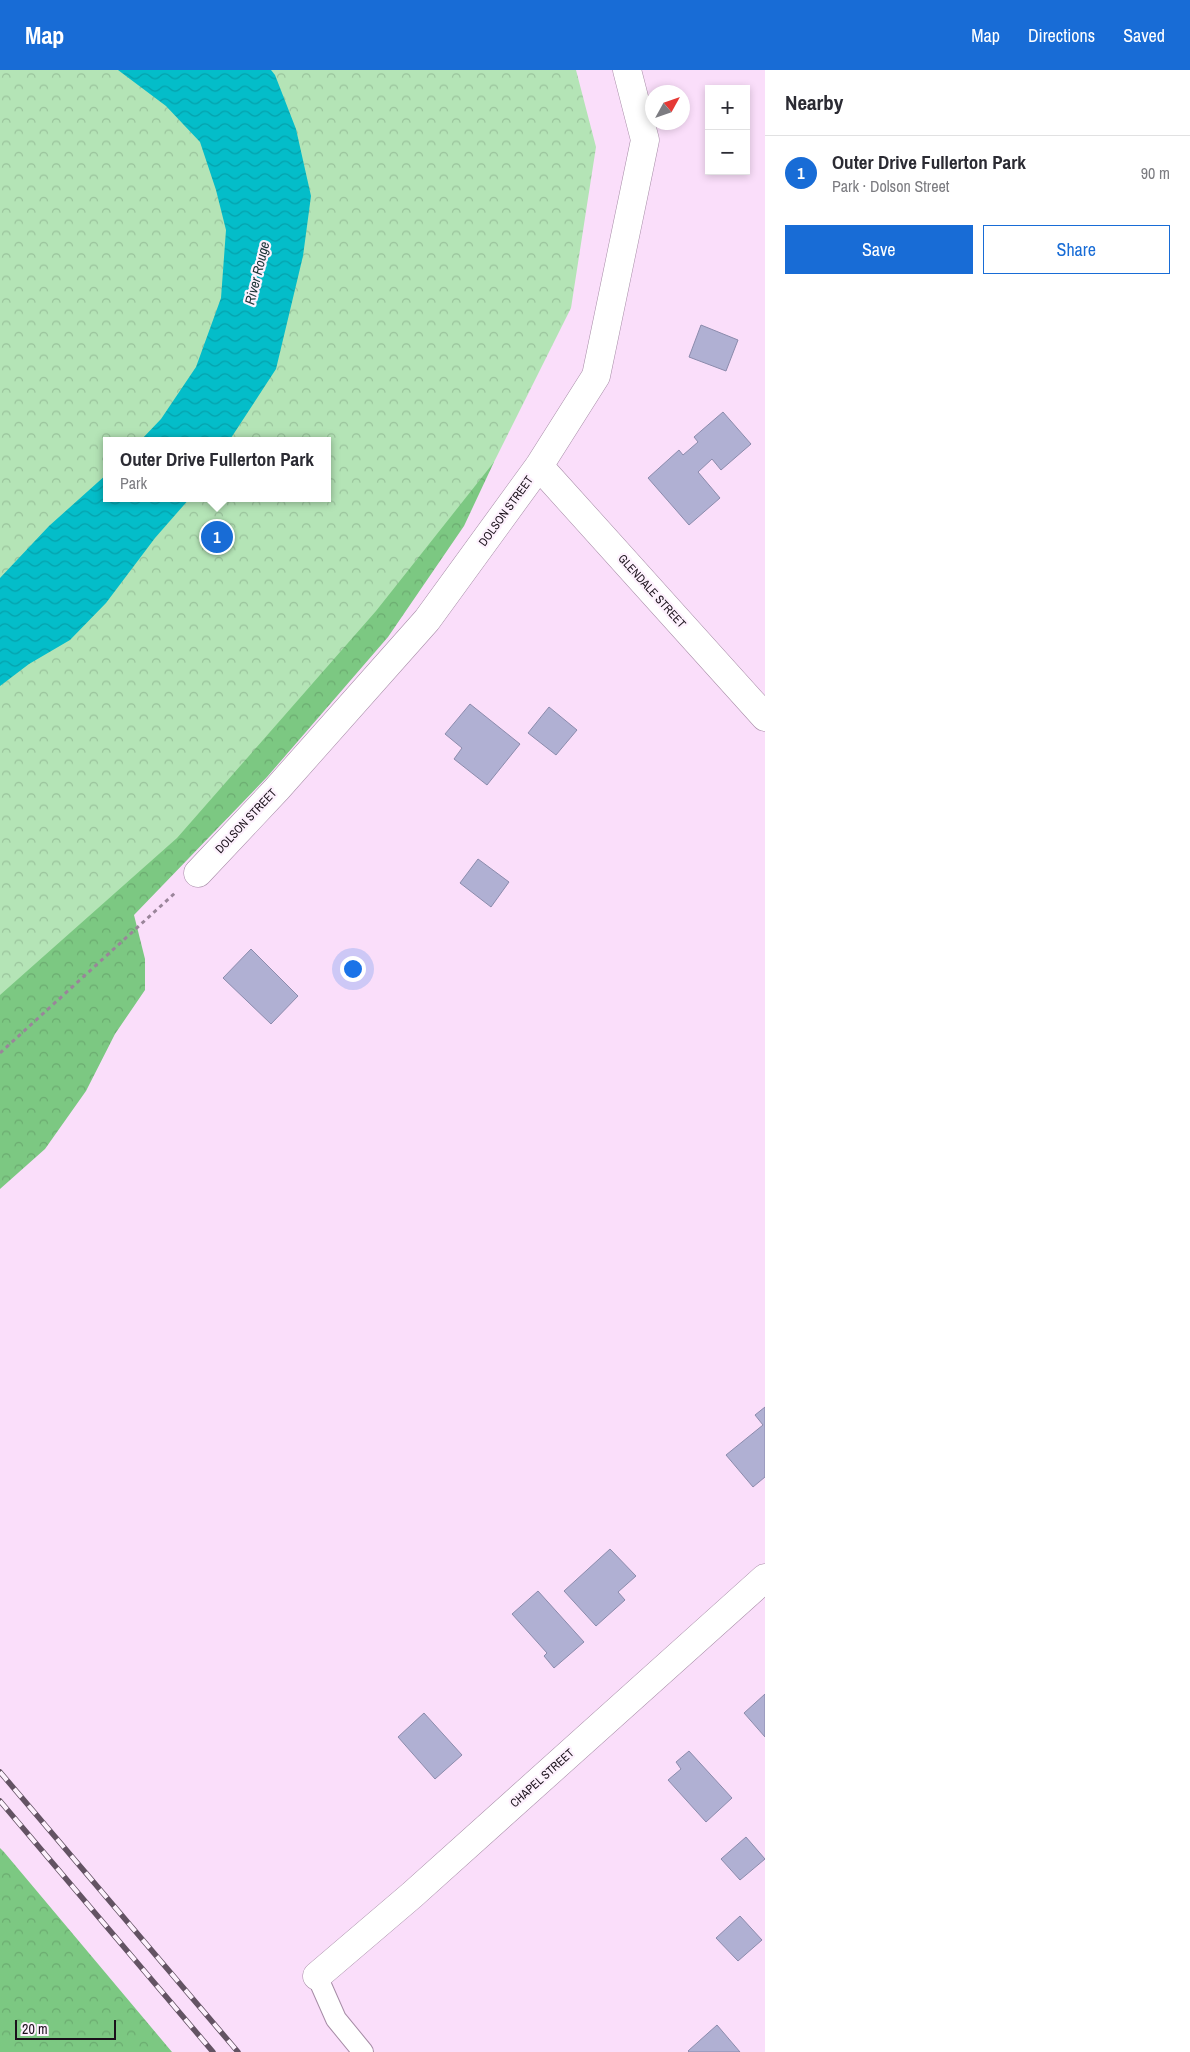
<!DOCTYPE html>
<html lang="en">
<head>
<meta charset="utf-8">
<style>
  :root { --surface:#fff; --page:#f2f2f3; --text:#2b2b33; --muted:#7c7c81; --line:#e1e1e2; --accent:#186cd6 }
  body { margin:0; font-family:"Archivo Narrow",sans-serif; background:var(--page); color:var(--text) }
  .controls { position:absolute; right:15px; top:15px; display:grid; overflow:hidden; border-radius:0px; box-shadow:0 2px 8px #0003 }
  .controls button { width:45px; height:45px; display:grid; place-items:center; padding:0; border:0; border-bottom:1px solid var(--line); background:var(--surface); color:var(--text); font:25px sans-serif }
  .compass { position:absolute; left:645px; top:15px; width:45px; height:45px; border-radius:50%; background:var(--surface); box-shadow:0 2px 8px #0003; rotate:50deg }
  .scale { position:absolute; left:15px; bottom:12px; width:101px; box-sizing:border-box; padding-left:5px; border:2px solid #1b111b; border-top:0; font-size:14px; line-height:18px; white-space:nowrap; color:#1b111b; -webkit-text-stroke:4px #fdf1fd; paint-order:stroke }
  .you { position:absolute; left:352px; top:898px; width:18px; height:18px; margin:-12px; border:4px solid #fff; border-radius:50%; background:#1a73e8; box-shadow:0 0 0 8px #1a73e833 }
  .badge { display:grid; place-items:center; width:32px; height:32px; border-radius:50%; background:var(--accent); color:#fff; font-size:16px; font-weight:700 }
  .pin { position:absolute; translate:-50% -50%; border:2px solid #fff; box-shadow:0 1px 5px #0006 }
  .popup { position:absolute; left:103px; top:367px; width:228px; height:65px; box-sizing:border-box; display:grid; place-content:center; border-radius:0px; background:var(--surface); filter:drop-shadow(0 1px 4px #0005); font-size:16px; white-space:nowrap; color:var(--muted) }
  .popup b { font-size:19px; color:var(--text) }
  .popup::after { content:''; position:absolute; left:50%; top:100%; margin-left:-10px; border:10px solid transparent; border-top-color:var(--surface) }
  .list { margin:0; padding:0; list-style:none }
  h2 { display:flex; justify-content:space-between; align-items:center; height:65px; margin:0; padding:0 20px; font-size:21px }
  h2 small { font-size:16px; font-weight:400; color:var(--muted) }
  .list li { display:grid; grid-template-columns:32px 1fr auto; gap:15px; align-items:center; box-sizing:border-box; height:75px; padding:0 20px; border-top:1px solid var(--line) }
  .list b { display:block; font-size:19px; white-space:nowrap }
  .list p { margin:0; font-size:16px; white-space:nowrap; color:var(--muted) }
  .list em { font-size:16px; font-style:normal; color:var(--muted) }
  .actions { display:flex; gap:10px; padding:15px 20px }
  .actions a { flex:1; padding:11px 0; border:1px solid var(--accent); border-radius:0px; text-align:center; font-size:18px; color:var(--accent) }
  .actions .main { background:var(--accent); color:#fff }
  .map { position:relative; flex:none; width:765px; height:1982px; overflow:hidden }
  header { display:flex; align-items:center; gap:30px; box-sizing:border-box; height:70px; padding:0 25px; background:var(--accent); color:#fff }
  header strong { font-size:24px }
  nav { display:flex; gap:28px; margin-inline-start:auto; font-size:18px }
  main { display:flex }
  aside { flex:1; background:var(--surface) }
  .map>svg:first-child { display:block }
  .forest { fill:url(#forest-crowns) }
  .park { fill:url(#park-crowns); fill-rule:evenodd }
  .water { fill:url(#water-waves) }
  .building { fill:#b0b0d3; stroke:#8b8bac }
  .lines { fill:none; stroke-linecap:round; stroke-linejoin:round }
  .service-casing { stroke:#a68ca6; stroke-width:22 }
  .minor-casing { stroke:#a68ca6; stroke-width:29 }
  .path { stroke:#9a859a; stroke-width:3; stroke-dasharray:4 4; stroke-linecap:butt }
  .service { stroke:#fff; stroke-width:20 }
  .minor { stroke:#fff; stroke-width:28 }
  .rail-casing { stroke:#635363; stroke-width:5.5 }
  .rail { stroke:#fdf1fd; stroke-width:4; stroke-dasharray:11; stroke-linecap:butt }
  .labels { text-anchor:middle; stroke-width:4.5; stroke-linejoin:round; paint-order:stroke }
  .street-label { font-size:12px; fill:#1b111b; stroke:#fdf1fd }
  .water-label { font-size:14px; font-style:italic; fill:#1d3638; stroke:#fdf1fd }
</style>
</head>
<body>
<header>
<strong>Map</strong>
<nav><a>Map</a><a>Directions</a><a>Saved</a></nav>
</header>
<main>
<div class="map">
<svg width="765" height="1982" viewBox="0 0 765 1982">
  <defs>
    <pattern id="forest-crowns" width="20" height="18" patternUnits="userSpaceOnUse" patternTransform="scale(1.25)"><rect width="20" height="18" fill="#7cc882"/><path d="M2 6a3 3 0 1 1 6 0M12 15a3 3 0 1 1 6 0" fill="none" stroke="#6bab70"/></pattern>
    <pattern id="park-crowns" width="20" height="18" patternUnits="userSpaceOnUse" patternTransform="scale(1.25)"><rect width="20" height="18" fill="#b4e4b6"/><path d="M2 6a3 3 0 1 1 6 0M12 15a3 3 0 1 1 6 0" fill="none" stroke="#9ac39c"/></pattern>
    <pattern id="water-waves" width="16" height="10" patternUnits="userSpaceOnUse" patternTransform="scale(1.25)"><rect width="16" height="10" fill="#04bdc9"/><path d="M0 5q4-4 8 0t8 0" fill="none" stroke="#05a1ac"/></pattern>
  </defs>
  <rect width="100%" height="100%" fill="#fadefa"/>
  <path class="forest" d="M 419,355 L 494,392 L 464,456 L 388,567 L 267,707 L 134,845 L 145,889 L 145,920 L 115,964 L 86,1021 L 45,1079 L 0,1119 L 0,616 L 327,428 L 327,371 Z
    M 0,1778 L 4,1782 L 172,1982 L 0,1982 Z"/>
  <path class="park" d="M 0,0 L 576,0 L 596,77 L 571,238 L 494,392 L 376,541 L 177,768 L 0,925 ZM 107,371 L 327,371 L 327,428 L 107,428 Z"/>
  <path class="water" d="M 118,0 L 271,0 L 275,5 L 296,59 L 311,126 L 303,186 L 276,299 L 229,371 L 140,371 L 161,349 L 196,297 L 221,228 L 226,160 L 216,120 L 200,72 L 166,36 Z
    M 107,404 L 107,428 L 190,428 L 155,468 L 106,533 L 70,570 L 29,594 L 0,616 L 0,508 L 49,456 Z"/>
  <path class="building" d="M 701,255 L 738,270 L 726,301 L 689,287 Z
    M 723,342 L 751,374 L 721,400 L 712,389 L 698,402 L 720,428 L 689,455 L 648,408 L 679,380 L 683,385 L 698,372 L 694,367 Z
    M 470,634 L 520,674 L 487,715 L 454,689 L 462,678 L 445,664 Z
    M 549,637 L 577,660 L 556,685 L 528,663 Z
    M 478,789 L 509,812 L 491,837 L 460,813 Z
    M 251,879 L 298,926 L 271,954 L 223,908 Z
    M 765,1337 L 765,1407 L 753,1417 L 726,1385 L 763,1355 L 755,1345 Z
    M 610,1479 L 636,1506 L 618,1522 L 625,1530 L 596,1556 L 564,1521 Z
    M 538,1521 L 584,1572 L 554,1598 L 544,1586 L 547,1583 L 512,1544 Z
    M 765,1624 L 765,1667 L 744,1643 Z
    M 424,1643 L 462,1685 L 435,1709 L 398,1667 Z
    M 689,1681 L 732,1728 L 706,1752 L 668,1710 L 681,1699 L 676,1692 Z
    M 746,1767 L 765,1789 L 740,1810 L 721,1789 Z
    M 740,1846 L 762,1870 L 738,1891 L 716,1868 Z
    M 717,1955 L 740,1982 L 689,1982 L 688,1981 Z"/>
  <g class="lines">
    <g class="service-casing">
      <path id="service" d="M 317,1906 L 336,1949 L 363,1982"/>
    </g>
    <g class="minor-casing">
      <path id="minor" d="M 539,396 L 765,647
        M 198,803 L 277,719 L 427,550 L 539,396 L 596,306 L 645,70 L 627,0
        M 317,1906 L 412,1825 L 765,1508"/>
    </g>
    <path class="path" d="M 0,983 L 175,823"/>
    <use href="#service" class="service"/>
    <use href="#minor" class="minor"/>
    <g class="rail-casing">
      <path id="rail" d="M 0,1702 L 238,1982
        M 0,1731 L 213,1982"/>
    </g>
    <use href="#rail" class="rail"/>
  </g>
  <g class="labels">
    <g class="street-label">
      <text transform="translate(506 441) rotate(-54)" y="4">DOLSON STREET</text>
      <text transform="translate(652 521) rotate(48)" y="4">GLENDALE STREET</text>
      <text transform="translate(246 751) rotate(-47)" y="4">DOLSON STREET</text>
      <text transform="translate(542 1708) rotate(-42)" y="4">CHAPEL STREET</text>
    </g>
    <g class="water-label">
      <text transform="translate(257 203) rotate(-76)" y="5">River Rouge</text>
    </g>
  </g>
</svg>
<div class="controls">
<button>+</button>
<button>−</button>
</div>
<svg class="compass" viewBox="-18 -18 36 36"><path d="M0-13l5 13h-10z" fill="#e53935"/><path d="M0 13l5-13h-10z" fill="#7c7c81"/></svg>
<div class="scale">20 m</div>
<div class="you"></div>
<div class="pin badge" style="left:217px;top:467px">1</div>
<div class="popup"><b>Outer Drive Fullerton Park</b>Park</div>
</div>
<aside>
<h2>Nearby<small></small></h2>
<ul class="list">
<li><span class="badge">1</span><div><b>Outer Drive Fullerton Park</b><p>Park · Dolson Street</p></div><em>90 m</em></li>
</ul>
<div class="actions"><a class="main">Save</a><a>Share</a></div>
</aside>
</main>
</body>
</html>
